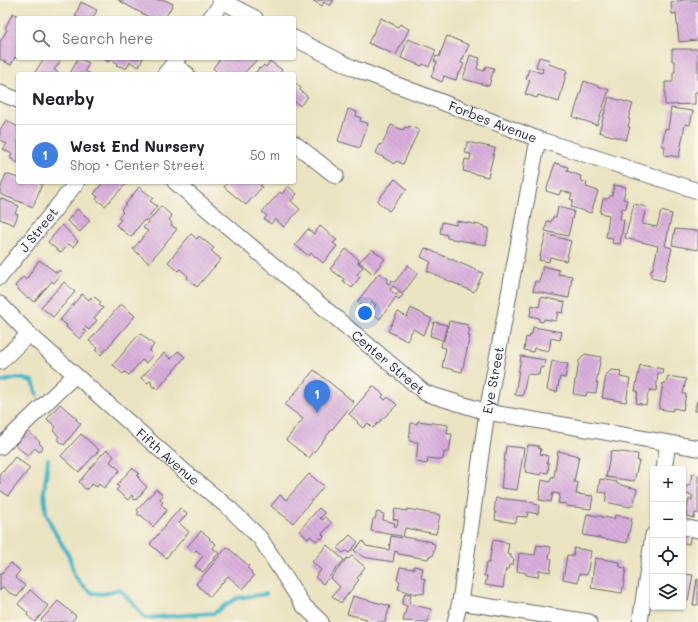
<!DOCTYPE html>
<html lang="en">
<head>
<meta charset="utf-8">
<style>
  :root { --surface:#fff; --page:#f6f6f6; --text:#202124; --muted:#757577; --line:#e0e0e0; --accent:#c8321e }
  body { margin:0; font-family:Mali,sans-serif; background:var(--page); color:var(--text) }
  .controls { position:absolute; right:12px; bottom:12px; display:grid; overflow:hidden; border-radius:4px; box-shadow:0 1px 3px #0004 }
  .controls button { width:36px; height:36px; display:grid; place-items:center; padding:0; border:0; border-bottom:1px solid var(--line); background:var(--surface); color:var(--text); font:20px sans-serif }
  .you { position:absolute; left:365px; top:313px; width:14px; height:14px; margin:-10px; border:3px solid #fff; border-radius:50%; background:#1a73e8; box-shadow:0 0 0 6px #1a73e833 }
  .badge { display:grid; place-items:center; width:26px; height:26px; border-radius:50%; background:var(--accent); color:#fff; font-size:13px; font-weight:700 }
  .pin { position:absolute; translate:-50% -33px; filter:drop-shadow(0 1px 2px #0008) }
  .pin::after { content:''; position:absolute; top:21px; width:14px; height:12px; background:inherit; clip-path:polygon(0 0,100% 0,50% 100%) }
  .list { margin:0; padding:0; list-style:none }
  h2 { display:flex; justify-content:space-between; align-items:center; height:52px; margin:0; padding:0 16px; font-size:17px }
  h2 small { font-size:13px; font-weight:400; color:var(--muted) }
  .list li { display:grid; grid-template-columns:26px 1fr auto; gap:12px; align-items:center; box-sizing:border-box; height:60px; padding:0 16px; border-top:1px solid var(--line) }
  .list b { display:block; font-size:15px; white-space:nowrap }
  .list p { margin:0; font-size:13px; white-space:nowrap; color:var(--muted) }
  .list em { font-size:13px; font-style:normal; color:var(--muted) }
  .icon { flex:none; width:22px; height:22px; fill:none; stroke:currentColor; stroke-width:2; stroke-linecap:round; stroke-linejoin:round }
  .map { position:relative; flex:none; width:698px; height:622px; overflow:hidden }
  .search { position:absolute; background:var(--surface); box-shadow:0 1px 3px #0004; left:16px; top:16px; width:280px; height:44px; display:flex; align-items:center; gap:10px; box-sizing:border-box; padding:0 14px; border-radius:4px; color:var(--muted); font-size:15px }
  .panel { position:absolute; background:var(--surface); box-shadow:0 1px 3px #0004; left:16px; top:72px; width:280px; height:112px; border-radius:4px }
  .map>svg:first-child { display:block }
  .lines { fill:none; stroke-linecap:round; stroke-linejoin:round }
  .stream { stroke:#4ab5c7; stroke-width:4 }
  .building { fill:url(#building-back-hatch) }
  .minor-casing { stroke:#68666b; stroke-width:17 }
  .minor { stroke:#fff; stroke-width:15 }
  .labels { text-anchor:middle; stroke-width:4; stroke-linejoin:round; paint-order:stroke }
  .street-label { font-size:13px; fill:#22223b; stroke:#fbf7ec }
</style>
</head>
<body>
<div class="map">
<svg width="698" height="622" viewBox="0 0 698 622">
  <defs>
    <pattern id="building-back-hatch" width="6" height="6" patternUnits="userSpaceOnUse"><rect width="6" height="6" fill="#d8afdc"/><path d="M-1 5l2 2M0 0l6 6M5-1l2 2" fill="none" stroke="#b996be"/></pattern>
  </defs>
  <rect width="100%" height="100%" fill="#fbf7ec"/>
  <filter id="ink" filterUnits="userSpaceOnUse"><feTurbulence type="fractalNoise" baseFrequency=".025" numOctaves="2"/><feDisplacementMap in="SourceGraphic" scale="8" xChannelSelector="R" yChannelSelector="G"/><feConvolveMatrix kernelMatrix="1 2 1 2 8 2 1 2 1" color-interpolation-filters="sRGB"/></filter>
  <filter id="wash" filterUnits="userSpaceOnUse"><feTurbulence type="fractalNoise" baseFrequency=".012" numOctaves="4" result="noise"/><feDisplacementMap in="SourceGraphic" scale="16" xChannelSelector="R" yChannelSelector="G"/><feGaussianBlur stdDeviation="0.9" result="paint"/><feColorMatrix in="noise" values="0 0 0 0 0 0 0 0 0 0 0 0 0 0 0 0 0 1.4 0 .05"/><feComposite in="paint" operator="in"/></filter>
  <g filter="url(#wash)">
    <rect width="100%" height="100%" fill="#ebe4c3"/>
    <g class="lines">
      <path class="stream" d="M 0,382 L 18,378 L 33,381 L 37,395
        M 48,459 L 44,492 L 46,513 L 53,529 L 70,558 L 74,575 L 82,585 L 92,593 L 104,594 L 119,589 L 132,602 L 145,618 L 214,613 L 237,598 L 266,594"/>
    </g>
    <g id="blocks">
      <path class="building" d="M 118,0 L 165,0 L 173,4 L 165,18 L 150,18 Z
        M 312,0 L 334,0 L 330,6 L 324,2 L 322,6 Z
        M 684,0 L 698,0 L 698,40 L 679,42 L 676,13 L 672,14 L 671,2 Z
        M 81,2 L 97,10 L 93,18 L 79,18 L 75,16 Z
        M 13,13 L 21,18 L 18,18 L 18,55 L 16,58 L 15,57 L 11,65 L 0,59 L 0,42 L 7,30 L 5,28 Z
        M 381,18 L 398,27 L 400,24 L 409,29 L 396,55 L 368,43 Z
        M 447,36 L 469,45 L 461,63 L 464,64 L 460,73 L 458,73 L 456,80 L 444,76 L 442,82 L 431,77 L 437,62 L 434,61 L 436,56 L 439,57 Z
        M 408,39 L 436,50 L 429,67 L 423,64 L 422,66 L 401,58 Z
        M 672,49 L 698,49 L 698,92 L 695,92 L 695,104 L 665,105 L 665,82 L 673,82 L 673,72 L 675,72 L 675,61 L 672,61 Z
        M 470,55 L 480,58 L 477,69 L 484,71 L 486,66 L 494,68 L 489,86 L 463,79 Z
        M 539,57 L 550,60 L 548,64 L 567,70 L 559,102 L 538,95 L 537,98 L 525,94 L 530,80 L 526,79 L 529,69 L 542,73 L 543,69 L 536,67 Z
        M 44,58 L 54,58 L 60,62 L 54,70 L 61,74 L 34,74 Z
        M 78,58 L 89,63 L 85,71 L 91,74 L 70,74 Z
        M 102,58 L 143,58 L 139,67 L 130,62 L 127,68 L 125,68 L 116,65 L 117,63 L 110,59 L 108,62 Z
        M 219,58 L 254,58 L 256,61 L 243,74 L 225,74 L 224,73 L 219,74 L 213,68 L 220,59 Z
        M 270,61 L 282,70 L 281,72 L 284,74 L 254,74 L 259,68 L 260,69 L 264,65 L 266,67 Z
        M 584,81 L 609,90 L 597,125 L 573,117 Z
        M 294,82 L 301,88 L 300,90 L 308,97 L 300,106 L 294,101 Z
        M 609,97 L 633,104 L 628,119 L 630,119 L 628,127 L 630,127 L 626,140 L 599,132 Z
        M 671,108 L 693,111 L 690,125 L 685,124 L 679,157 L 664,155 L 665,146 L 662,146 L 665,128 L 668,129 Z
        M 348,109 L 357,112 L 356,116 L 361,118 L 360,121 L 368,123 L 360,148 L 338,141 Z
        M 6,120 L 18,127 L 18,163 L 10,158 L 12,154 L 3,149 L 7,144 L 0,140 L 0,130 Z
        M 391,125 L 403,130 L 405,127 L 408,128 L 409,126 L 419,130 L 403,164 L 396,161 L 394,164 L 376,153 L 380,144 L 382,145 Z
        M 467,142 L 495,148 L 488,177 L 463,171 L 465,159 L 470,160 L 471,154 L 465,153 Z
        M 555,163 L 568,167 L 567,171 L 581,176 L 580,180 L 587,183 L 586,187 L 598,191 L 591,213 L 571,207 L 573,200 L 570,199 L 572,194 L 561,190 L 559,195 L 546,191 Z
        M 6,174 L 18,178 L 18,182 L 37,182 L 42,184 L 33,207 L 0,194 L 0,190 Z
        M 395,179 L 407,189 L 389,211 L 377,201 Z
        M 103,182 L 128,182 L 105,206 L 96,199 L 98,197 L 94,194 Z
        M 228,182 L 263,182 L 260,186 L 262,187 L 246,205 L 224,187 Z
        M 614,185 L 626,187 L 623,199 L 627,200 L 626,209 L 622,208 L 620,219 L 624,220 L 620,244 L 612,243 L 613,238 L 606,237 L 609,215 L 600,213 L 603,199 L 607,199 L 612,195 Z
        M 288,186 L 297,194 L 291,201 L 300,209 L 284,227 L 275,219 L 271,224 L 264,219 L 267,216 L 262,212 L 280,192 L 282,194 Z
        M 139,187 L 153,198 L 150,201 L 157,206 L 145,221 L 144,220 L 131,237 L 116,225 L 121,220 L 118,218 L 123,212 L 121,210 Z
        M 0,198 L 19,206 L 15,213 L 18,215 L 14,225 L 0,219 Z
        M 634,204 L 646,207 L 642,224 L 657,227 L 661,211 L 672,214 L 665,246 L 672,248 L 664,281 L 651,278 L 651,269 L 653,269 L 658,246 L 625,238 Z
        M 161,206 L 172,216 L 169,220 L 172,223 L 171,225 L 177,229 L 149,263 L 133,249 L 148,231 L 143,228 Z
        M 558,207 L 574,211 L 568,236 L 545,231 L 547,221 L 551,222 L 553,217 L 556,217 Z
        M 77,209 L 90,220 L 80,232 L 67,221 Z
        M 457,221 L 485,226 L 484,228 L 489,228 L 486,245 L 447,238 L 447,235 L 440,233 L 442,222 L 456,225 Z
        M 62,225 L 78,241 L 73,247 L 69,244 L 61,253 L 48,242 Z
        M 320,226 L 337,240 L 333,243 L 337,246 L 323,263 L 311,253 L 309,256 L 295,245 L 308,229 L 314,234 Z
        M 675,229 L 698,231 L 698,250 L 672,245 Z
        M 191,234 L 197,239 L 199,236 L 214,248 L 211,251 L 221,259 L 197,287 L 187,278 L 188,276 L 180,269 L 178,271 L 168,262 Z
        M 546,234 L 571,241 L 566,261 L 550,257 L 549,262 L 539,260 Z
        M 425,248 L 483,273 L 474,292 L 427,271 L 431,262 L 421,257 Z
        M 346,249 L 359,260 L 358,263 L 363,267 L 357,274 L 360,277 L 352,288 L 343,281 L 344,279 L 330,269 Z
        M 372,249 L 385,259 L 373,274 L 359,262 Z
        M 39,260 L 57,273 L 59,270 L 62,273 L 54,283 L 52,281 L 34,302 L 28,297 L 27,298 L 15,286 L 23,277 L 26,280 Z
        M 408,265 L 418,273 L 403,293 L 393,286 L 390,290 L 396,295 L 398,292 L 403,295 L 399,300 L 396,297 L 380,319 L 371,312 L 376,305 L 372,302 L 367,309 L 357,302 L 379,273 L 388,279 L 386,282 L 389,284 L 392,280 L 395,282 Z
        M 543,266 L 559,270 L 558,274 L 572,276 L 569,298 L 533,291 L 535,281 L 539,282 Z
        M 64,282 L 75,292 L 53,317 L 41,307 Z
        M 82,294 L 89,300 L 91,297 L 92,299 L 94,297 L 101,302 L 99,305 L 103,308 L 94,318 L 97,320 L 89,330 L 85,327 L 83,329 L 86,332 L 80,339 L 66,327 L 67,325 L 60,320 Z
        M 541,297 L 565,302 L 563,313 L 558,312 L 556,321 L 544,319 L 543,322 L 539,321 L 539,318 L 530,316 L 532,305 L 539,307 Z
        M 121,304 L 135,316 L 101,355 L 95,350 L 98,348 L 89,341 Z
        M 411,308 L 432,319 L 423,335 L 413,329 L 407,341 L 388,331 L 398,312 L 407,317 Z
        M 449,321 L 468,325 L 468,329 L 470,329 L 468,336 L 470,336 L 462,372 L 442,367 L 446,348 L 441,347 L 442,341 L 444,341 Z
        M 434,322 L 447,325 L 443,340 L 430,336 Z
        M 533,327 L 562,332 L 560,340 L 551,338 L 549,351 L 534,348 L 533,352 L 524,350 L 526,337 L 529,338 L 530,334 L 532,334 Z
        M 140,333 L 154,345 L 149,351 L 153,355 L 146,363 L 142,360 L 129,375 L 125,372 L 123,374 L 113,365 Z
        M 178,351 L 185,357 L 158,389 L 155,386 L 154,388 L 151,384 L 152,383 L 150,381 L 148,383 L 141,378 L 164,353 L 171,359 Z
        M 585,354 L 601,357 L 596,383 L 598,383 L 596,393 L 587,392 L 586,396 L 573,394 L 575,380 L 576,380 L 579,361 Z
        M 521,356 L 545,360 L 544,368 L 540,367 L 539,375 L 527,374 L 523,396 L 515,395 Z
        M 552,361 L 568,364 L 565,378 L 560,377 L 557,392 L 547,390 Z
        M 640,365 L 663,369 L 662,374 L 658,373 L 656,391 L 650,390 L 649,393 L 648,393 L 646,405 L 636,403 L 638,391 L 635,391 Z
        M 314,370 L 354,402 L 309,458 L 286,440 L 303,419 L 285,405 Z
        M 611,370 L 621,371 L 620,377 L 630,379 L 626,402 L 602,398 L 606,375 Z
        M 668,376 L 686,379 L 683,394 L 686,394 L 683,410 L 673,408 L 673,411 L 659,409 L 663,383 L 666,383 Z
        M 373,386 L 384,395 L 382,397 L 385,400 L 388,397 L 397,405 L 373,428 L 368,423 L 363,428 L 357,423 L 358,422 L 349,414 Z
        M 697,401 L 698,401 L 698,411 L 695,411 Z
        M 60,404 L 77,419 L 76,420 L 81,424 L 64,445 L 57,439 L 59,436 L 53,431 L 56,427 L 47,419 Z
        M 418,421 L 448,425 L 447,434 L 452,434 L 449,452 L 444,452 L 443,460 L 428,458 L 427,464 L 416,462 L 418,442 L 409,441 L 411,423 L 417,424 Z
        M 28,431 L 40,442 L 39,443 L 43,447 L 39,452 L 35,448 L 28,456 L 15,445 Z
        M 81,434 L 99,450 L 79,472 L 61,456 Z
        M 528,445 L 539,446 L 538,448 L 541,449 L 540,454 L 548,456 L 547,463 L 549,463 L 548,473 L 542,472 L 541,475 L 525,472 L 526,469 L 524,468 Z
        M 506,446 L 524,448 L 517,490 L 501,488 Z
        M 107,450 L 114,456 L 110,462 L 120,470 L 104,488 L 99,484 L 97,487 L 92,484 L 87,489 L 85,489 L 79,482 L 102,454 L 102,455 Z
        M 558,451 L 579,456 L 574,482 L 578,483 L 576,494 L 593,496 L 591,509 L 566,506 L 567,504 L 558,503 L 560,494 L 553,493 L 551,502 L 539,500 L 542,480 L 550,482 L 551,477 L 554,477 Z
        M 611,451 L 638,454 L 637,461 L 639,461 L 634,481 L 606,477 Z
        M 15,457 L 30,468 L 8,496 L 0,490 L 0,474 L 2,471 L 3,472 Z
        M 132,468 L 139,473 L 137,476 L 139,477 L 138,478 L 147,487 L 136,500 L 135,499 L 134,500 L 132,495 L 128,500 L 116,490 L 119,487 L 117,485 Z
        M 309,474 L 324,486 L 293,523 L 271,506 L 280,495 L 286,500 Z
        M 692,474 L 698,475 L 698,514 L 695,513 L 694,518 L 686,516 L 689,499 L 692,500 L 692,495 L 686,494 L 687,485 L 690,485 Z
        M 600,479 L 617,482 L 617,484 L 637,489 L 633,506 L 630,506 L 630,507 L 605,502 L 607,493 L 598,492 Z
        M 156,489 L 163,495 L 160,499 L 163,502 L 161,504 L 167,510 L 153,527 L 141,515 L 140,516 L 137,514 L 139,512 L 137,510 Z
        M 496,498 L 534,502 L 534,504 L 539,505 L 538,514 L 528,512 L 527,517 L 517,516 L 516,523 L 495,520 L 496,512 L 494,511 Z
        M 180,508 L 187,514 L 179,523 L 189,532 L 166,558 L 150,544 Z
        M 319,508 L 325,513 L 320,518 L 323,520 L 325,517 L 332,523 L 322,534 L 324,536 L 321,539 L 319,538 L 316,541 L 310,536 L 308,539 L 299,531 Z
        M 395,509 L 407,511 L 407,509 L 440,515 L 436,534 L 405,528 L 403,537 L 432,542 L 431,543 L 435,544 L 433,556 L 429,556 L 428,559 L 398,554 L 398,552 L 395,551 L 393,562 L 363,557 L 354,550 L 363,541 L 366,546 L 389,550 L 391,536 L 401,538 L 401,536 L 371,531 L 373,519 L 375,519 L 377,512 L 384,514 L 383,520 L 395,523 L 394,526 L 397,526 L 398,520 L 393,519 Z
        M 587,514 L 614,519 L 615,515 L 632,518 L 627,543 L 583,535 Z
        M 201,531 L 210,538 L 209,539 L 216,544 L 213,548 L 219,553 L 203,572 L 195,566 L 203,556 L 196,550 L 194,553 L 187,547 Z
        M 683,532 L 691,533 L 689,544 L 683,543 Z
        M 350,535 L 358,542 L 349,553 L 346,551 L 343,553 L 337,548 Z
        M 493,540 L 509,543 L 507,554 L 511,555 L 511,558 L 514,559 L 513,565 L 509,565 L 508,569 L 506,569 L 503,588 L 485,585 L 487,576 L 484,576 L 486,563 L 489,563 Z
        M 327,545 L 344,560 L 323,584 L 315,577 L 321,570 L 312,562 Z
        M 537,545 L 551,547 L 549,558 L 552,559 L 550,572 L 539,570 L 538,577 L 526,575 L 526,573 L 517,571 L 519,553 L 535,555 Z
        M 227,547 L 249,566 L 247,568 L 252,572 L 251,573 L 254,576 L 243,589 L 228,576 L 210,597 L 196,584 Z
        M 574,548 L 591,551 L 587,575 L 579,574 L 578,582 L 563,579 L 567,555 L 573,556 Z
        M 352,556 L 365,567 L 357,578 L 359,580 L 341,603 L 332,596 L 340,587 L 331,578 L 347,558 L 348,559 Z
        M 595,558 L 620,562 L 620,567 L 626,568 L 622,593 L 591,588 Z
        M 11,563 L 20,571 L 15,577 L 25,586 L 17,597 L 12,593 L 11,594 L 3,587 L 0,591 L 0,575 Z
        M 414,566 L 423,568 L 421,578 L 425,579 L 424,594 L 416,593 L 416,594 L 398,589 L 400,581 L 397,580 L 400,567 L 414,569 Z
        M 683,574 L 693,575 L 688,601 L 683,600 Z
        M 697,579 L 698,579 L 698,605 L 693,605 Z
        M 30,590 L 48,606 L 35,622 L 27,615 L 28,613 L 18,604 Z
        M 405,593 L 411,594 L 409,604 L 431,609 L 428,622 L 403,621 L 407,606 L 402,604 Z
        M 353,596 L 390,606 L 385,622 L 366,622 L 367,619 L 347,614 Z
        M 58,601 L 76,616 L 71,622 L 43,622 L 41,620 Z"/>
    </g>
  </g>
  <g filter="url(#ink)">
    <use href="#blocks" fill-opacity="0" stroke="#68666b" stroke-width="1"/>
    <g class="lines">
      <g class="minor-casing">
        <g id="minor">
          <path d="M 220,0 L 255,18"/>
          <path d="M 210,18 L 223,2"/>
          <path id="s1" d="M 294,38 L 353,68 L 538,139 L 698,191"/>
          <path d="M 173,64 L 187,74"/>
          <path d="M 165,74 L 178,58"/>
          <path d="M 0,93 L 18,100"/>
          <path d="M 294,143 L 336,176"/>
          <path id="s2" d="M 175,182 L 425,393 L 487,412 L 698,448"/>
          <path id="s3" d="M 0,277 L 77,182"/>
          <path id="s4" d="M 0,304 L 29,334 L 184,471 L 230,509 L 260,538 L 303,605 L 321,622"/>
          <path d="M 0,362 L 29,334"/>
          <path d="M 0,447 L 75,375"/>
          <path d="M 664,469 L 668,443"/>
          <path d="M 683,527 L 698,530"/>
          <path d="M 460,602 L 589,622"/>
          <path id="s5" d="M 455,622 L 460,602 L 487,412 L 538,139"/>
          <path d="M 640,622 L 653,535"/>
        </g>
      </g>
      <use href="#minor" class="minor"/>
    </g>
  </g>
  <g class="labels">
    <g class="street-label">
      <text dy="5" stroke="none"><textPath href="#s1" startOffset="216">Forbes Avenue</textPath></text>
      <text dy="5" stroke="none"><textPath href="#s3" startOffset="61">J Street</textPath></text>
      <text dy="5" stroke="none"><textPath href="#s2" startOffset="279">Center Street</textPath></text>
      <text dy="5" stroke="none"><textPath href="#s5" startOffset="245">Eye Street</textPath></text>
      <text dy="5" stroke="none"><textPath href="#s4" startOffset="227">Fifth Avenue</textPath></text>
    </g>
  </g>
</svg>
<div class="controls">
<button>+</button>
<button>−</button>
<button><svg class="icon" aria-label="locate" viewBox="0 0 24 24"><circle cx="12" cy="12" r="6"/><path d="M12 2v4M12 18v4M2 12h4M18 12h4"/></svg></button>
<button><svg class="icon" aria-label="layers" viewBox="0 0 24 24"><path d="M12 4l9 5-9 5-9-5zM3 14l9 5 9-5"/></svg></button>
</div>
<div class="you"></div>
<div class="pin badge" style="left:317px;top:413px;background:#3f7fe0">1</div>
<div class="search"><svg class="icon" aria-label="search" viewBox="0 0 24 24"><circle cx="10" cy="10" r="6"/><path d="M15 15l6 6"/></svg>Search here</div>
<section class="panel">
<h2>Nearby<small></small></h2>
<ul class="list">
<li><span class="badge" style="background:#3f7fe0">1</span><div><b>West End Nursery</b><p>Shop · Center Street</p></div><em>50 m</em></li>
</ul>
</section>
</div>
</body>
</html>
